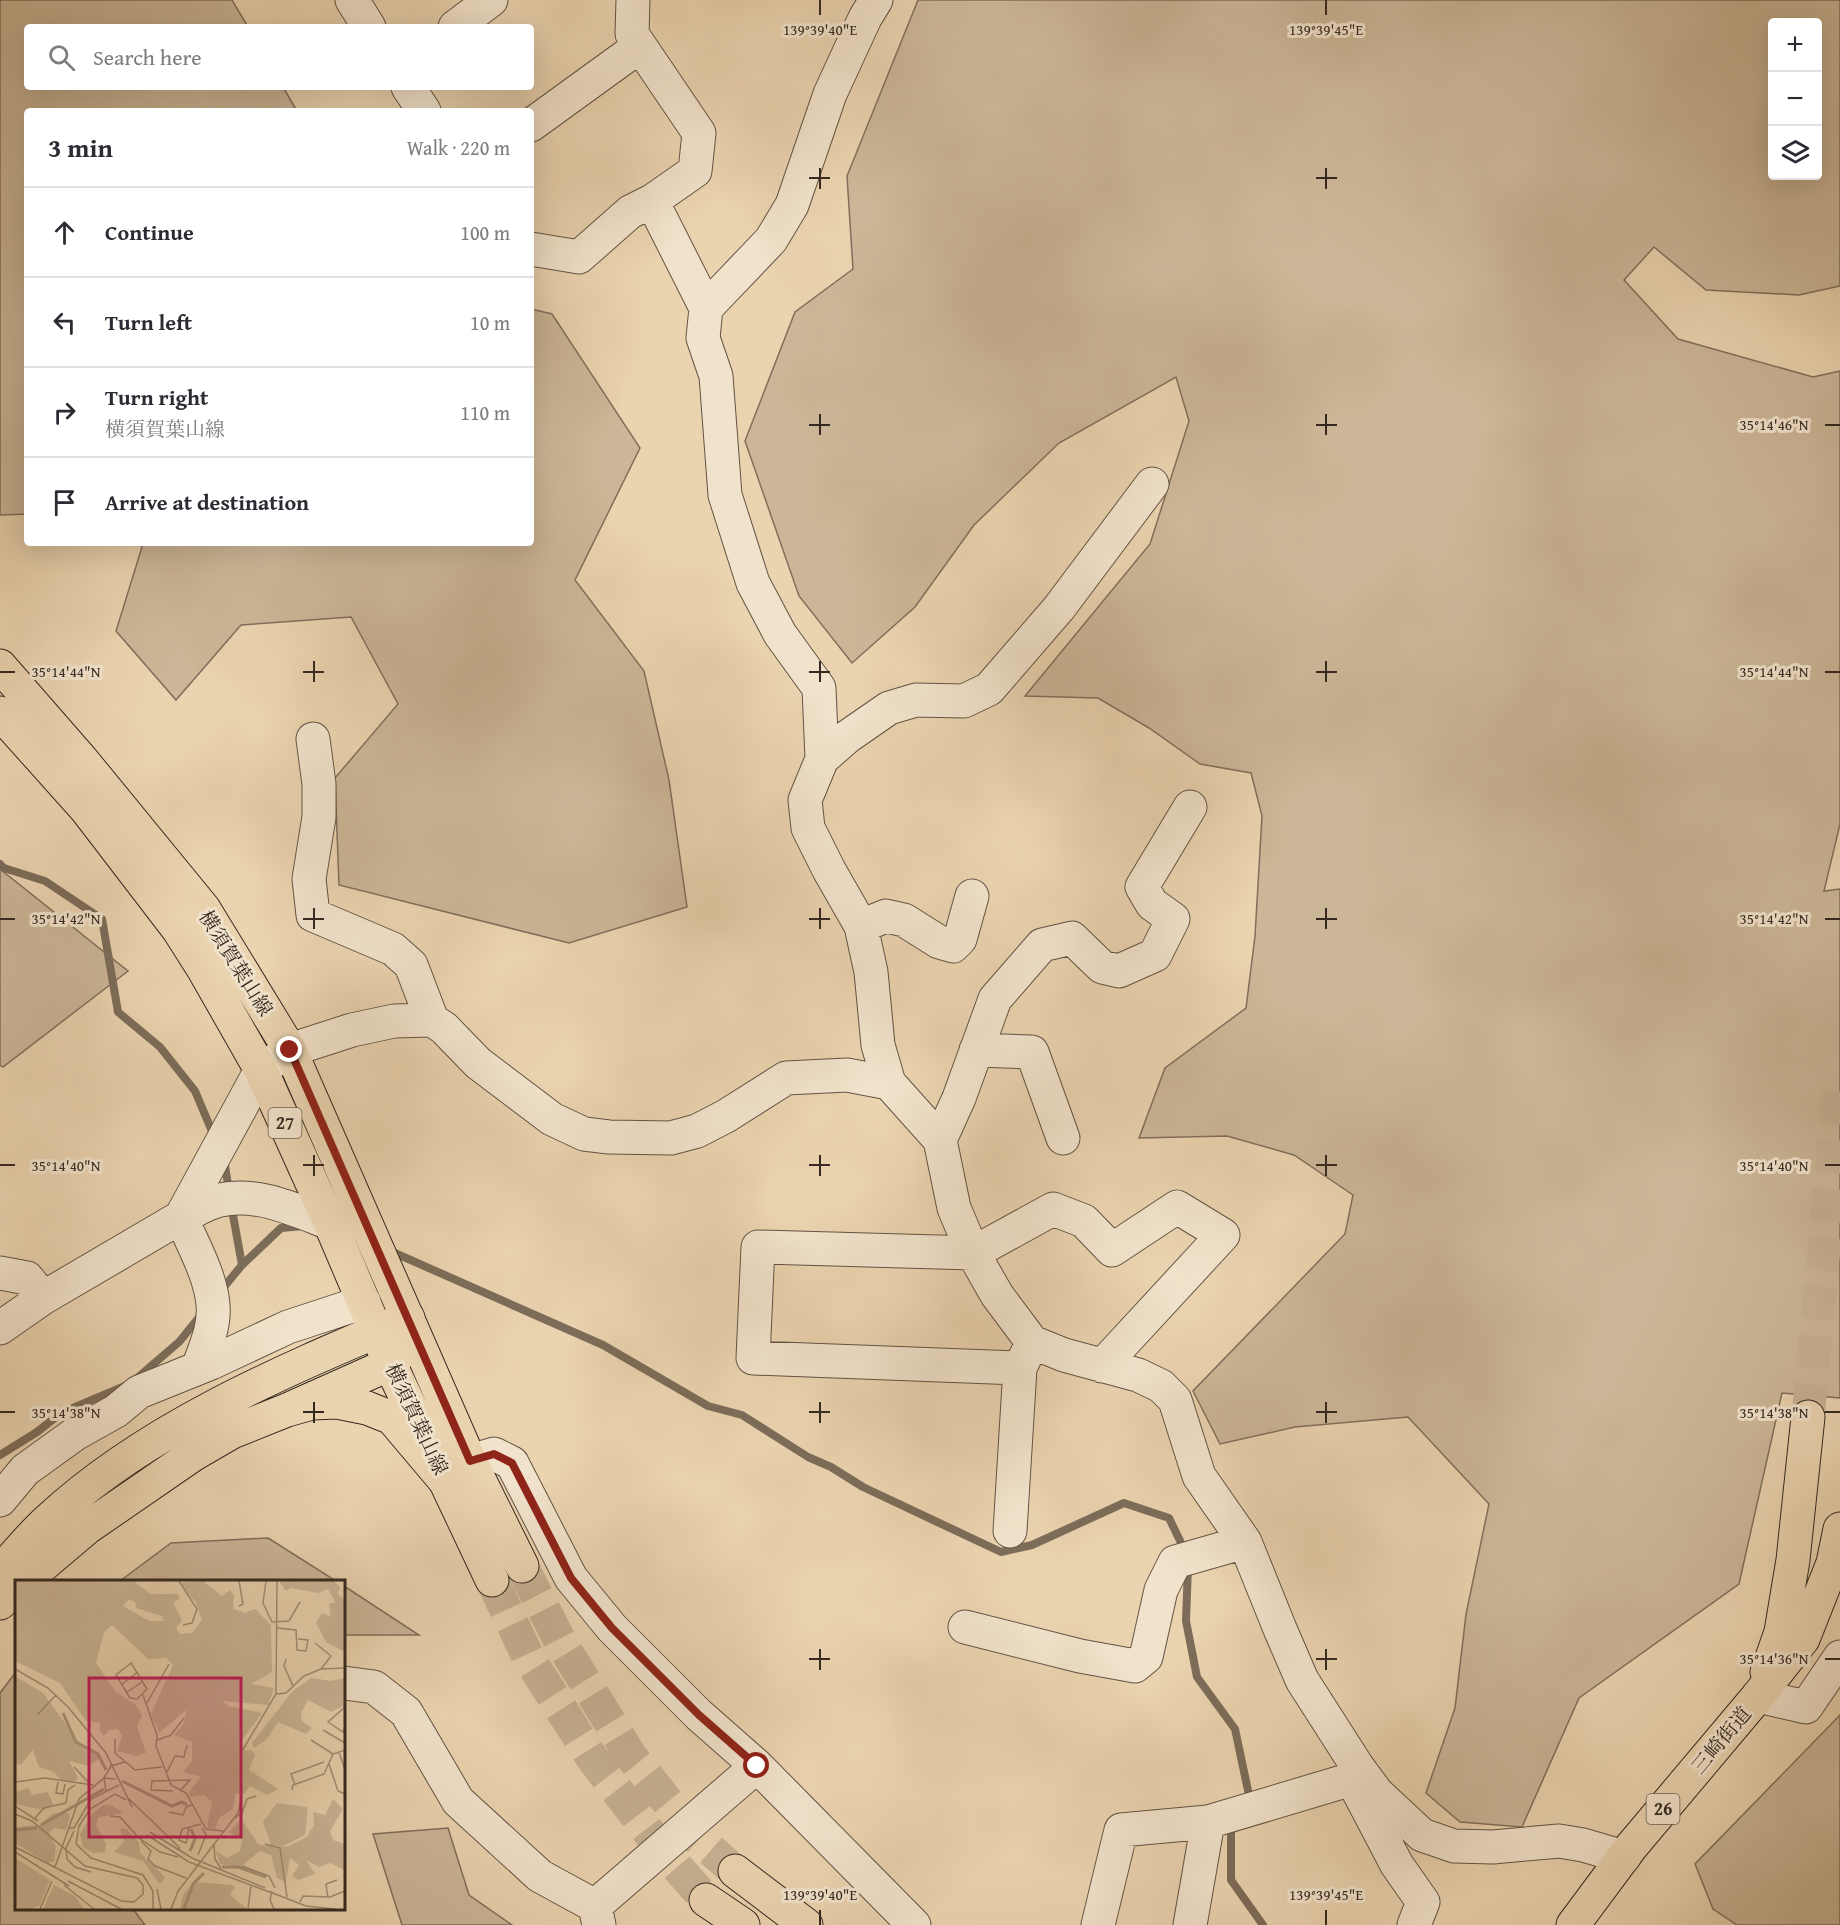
<!DOCTYPE html>
<html lang="en">
<head>
<meta charset="utf-8">
<style>
  :root { --surface:#fff; --page:#f7f7f7; --text:#2b2b33; --muted:#7c7c81; --line:#e1e1e2 }
  body { margin:0; font-family:"Gentium Book Plus","Noto Serif JP",serif; background:var(--page); color:var(--text) }
  .controls { position:absolute; right:18px; top:18px; display:grid; overflow:hidden; border-radius:6px; box-shadow:0 6px 24px #0002 }
  .controls button { width:54px; height:54px; display:grid; place-items:center; padding:0; border:0; border-bottom:2px solid var(--line); background:var(--surface); color:var(--text); font:30px sans-serif }
  .stop { position:absolute; width:18px; height:18px; margin:-14px; border:4px solid #8f2418; border-radius:50%; background:#fff }
  .stop.end { background:#8f2418; border-color:#fff; box-shadow:0 2px 6px #0008 }
  .list { margin:0; padding:0; list-style:none }
  h2 { display:flex; justify-content:space-between; align-items:center; height:78px; margin:0; padding:0 24px; font-size:26px }
  h2 small { font-size:20px; font-weight:400; color:var(--muted) }
  .list li { display:grid; grid-template-columns:39px 1fr auto; gap:18px; align-items:center; box-sizing:border-box; height:90px; padding:0 24px; border-top:2px solid var(--line) }
  .list b { display:block; font-size:22px; white-space:nowrap }
  .list p { margin:0; font-size:20px; white-space:nowrap; color:var(--muted) }
  .list em { font-size:20px; font-style:normal; color:var(--muted) }
  .icon { flex:none; width:33px; height:33px; fill:none; stroke:currentColor; stroke-width:2; stroke-linecap:round; stroke-linejoin:round }
  .map { position:relative; flex:none; width:1840px; height:1925px; overflow:hidden }
  .search { position:absolute; background:var(--surface); box-shadow:0 6px 24px #0002; left:24px; top:24px; width:510px; height:66px; display:flex; align-items:center; gap:15px; box-sizing:border-box; padding:0 21px; border-radius:6px; color:var(--muted); font-size:22px }
  .panel { position:absolute; background:var(--surface); box-shadow:0 6px 24px #0002; left:24px; top:108px; width:510px; height:438px; border-radius:6px }
  .map>svg:first-child { display:block }
  .green { fill:#cbb697; stroke:#806f5c; stroke-width:1.5; fill-rule:evenodd }
  .lines { fill:none; stroke-linecap:round; stroke-linejoin:round }
  .stream { stroke:#7c6c59; stroke-width:8 }
  .major-tunnel { stroke:#c6b193; stroke-width:33; stroke-dasharray:33 16; stroke-linecap:butt }
  .minor-casing { stroke:#625344; stroke-width:35 }
  .major-casing { stroke:#342821; stroke-width:35 }
  .highway-casing { stroke:#342821; stroke-width:35 }
  .minor { stroke:#f1e2cb; stroke-width:33 }
  .major { stroke:#ead3af; stroke-width:33 }
  .highway { stroke:#ead3af; stroke-width:33 }
  .route { stroke:#8f2418; stroke-width:8 }
  .ticks { fill:none; stroke:#342821; stroke-width:2 }
  .labels { text-anchor:middle; stroke-width:6; stroke-linejoin:round; paint-order:stroke }
  .shield { fill:#f1e2cb; stroke:#6d6054; stroke-width:1.5 }
  .shield-label { font-size:18px; font-weight:bold; fill:#342821 }
  .street-label { font-size:20px; fill:#342821; stroke:#f1e2cb }
  .inset-river { fill:none; stroke:#ac997f; stroke-width:3 }
  .inset-road { fill:none; stroke:#a18f76; stroke-width:1.5 }
  .view { fill:#c2185b; fill-opacity:0.15; stroke:#c2185b; stroke-width:3 }
  .inset-edge { fill:none; stroke:#342821; stroke-width:3 }
  .ticks-label { font-size:15px; text-anchor:middle; fill:#342821; stroke:#f1e2cb; stroke-width:6; stroke-linejoin:round; paint-order:stroke }
</style>
</head>
<body>
<div class="map">
<svg width="1840" height="1925" viewBox="0 0 1840 1925">
  <rect width="100%" height="100%" fill="#ead3af"/>
  <filter id="stains"><feTurbulence type="fractalNoise" baseFrequency=".00333" numOctaves="4"/><feColorMatrix values="0 0 0 0 .2 0 0 0 0 .09 0 0 0 0 .02 0 0 0 .5 -.17"/></filter>
  <radialGradient id="worn" r=".72"><stop offset=".6" stop-color="#630" stop-opacity="0"/><stop offset="1" stop-color="#630" stop-opacity=".3"/></radialGradient>
  <path class="green" d="M 0,0 L 232,0 L 248,27 L 27,27 L 27,87 L 283,87 L 297,111 L 27,111 L 27,514 L 0,515 Z
    M 918,0 L 1840,0 L 1840,286 L 1799,295 L 1706,290 L 1654,247 L 1624,280 L 1678,339 L 1813,377 L 1840,371 L 1840,824 L 1824,891 L 1840,889 L 1840,1398 L 1782,1393 L 1739,1584 L 1579,1698 L 1522,1827 L 1460,1822 L 1426,1793 L 1455,1708 L 1466,1614 L 1489,1504 L 1408,1417 L 1295,1427 L 1220,1444 L 1193,1391 L 1345,1234 L 1353,1195 L 1294,1155 L 1227,1136 L 1139,1138 L 1165,1068 L 1246,1008 L 1255,936 L 1262,816 L 1251,773 L 1200,764 L 1149,728 L 1098,698 L 1025,696 L 1150,544 L 1189,421 L 1176,377 L 1059,443 L 974,525 L 915,607 L 852,663 L 799,596 L 745,441 L 795,312 L 853,269 L 847,176 ZM 1772,22 L 1818,22 L 1818,176 L 1772,176 Z
    M 531,309 L 552,314 L 640,448 L 575,580 L 644,671 L 669,780 L 687,907 L 569,943 L 339,885 L 335,778 L 398,704 L 351,617 L 241,625 L 176,700 L 116,631 L 142,547 L 138,543 L 531,543 Z
    M 0,869 L 128,971 L 3,1067 L 0,1065 Z
    M 268,1538 L 336,1581 L 120,1581 L 171,1543 Z
    M 344,1586 L 419,1635 L 344,1635 Z
    M 16,1672 L 16,1908 L 133,1909 L 145,1925 L 0,1925 L 0,1693 Z
    M 1840,1715 L 1840,1925 L 1737,1925 L 1713,1909 L 1695,1864 Z
    M 448,1828 L 469,1895 L 512,1925 L 402,1925 L 373,1834 Z"/>
  <g class="lines">
    <path class="stream" d="M 0,864 L 4,868 L 45,881 L 102,919 L 118,1012 L 160,1047 L 195,1091 L 214,1136
      M 224,1159 L 229,1191
      M 231,1204 L 242,1265
      M 388,1250 L 603,1345 L 708,1406 L 742,1415 L 808,1457 L 831,1467 L 863,1487 L 1001,1552 L 1032,1545 L 1124,1503 L 1169,1518 L 1185,1551
      M 219,1293 L 242,1265 L 281,1228 L 304,1226
      M 136,1379 L 179,1342 L 201,1315
      M 0,1455 L 37,1432 L 61,1413 L 125,1386
      M 1188,1566 L 1186,1621 L 1197,1677 L 1235,1729 L 1250,1800 L 1249,1802
      M 1236,1823 L 1231,1831 L 1231,1880 L 1263,1925"/>
    <path class="major-tunnel" d="M 1808,1417 L 1840,1077
      M 522,1566 L 560,1641 L 630,1755 L 696,1837 L 735,1871
      M 492,1580 L 528,1657 L 592,1758 L 664,1852 L 706,1900"/>
    <g class="minor-casing">
      <path id="minor" d="M 352,0 L 369,27
        M 455,27 L 491,0
        M 408,87 L 424,111
        M 531,125 L 640,46
        M 652,201 L 706,308 L 703,338 L 716,376 L 725,495 L 753,583 L 780,634 L 819,688 L 822,759 L 805,800 L 808,828 L 829,870 L 861,926 L 871,972 L 878,1045 L 889,1083 L 940,1140 L 954,1208 L 973,1253 L 997,1295 L 1032,1342 L 1064,1355 L 1138,1375 L 1161,1386 L 1175,1400 L 1199,1476 L 1245,1542 L 1280,1629 L 1302,1680 L 1357,1766 L 1377,1793 L 1422,1835 L 1454,1846 L 1493,1847 L 1559,1841 L 1583,1845 L 1624,1857
        M 531,249 L 579,257 L 630,212 L 652,201 L 695,171 L 699,133 L 632,34 L 633,0
        M 706,308 L 771,240 L 792,205 L 830,94 L 865,18 L 876,0
        M 313,739 L 319,784 L 319,817 L 309,879 L 313,915 L 393,949 L 411,965 L 432,1020
        M 822,759 L 847,737 L 889,708 L 916,700 L 964,701 L 989,689 L 1059,608 L 1152,484
        M 861,926 L 886,916 L 904,920 L 939,942 L 953,946 L 960,939 L 972,896
        M 976,1050 L 1032,1052 L 1063,1138
        M 940,1140 L 959,1098 L 995,999 L 1042,945 L 1072,938 L 1102,967 L 1119,971 L 1155,955 L 1173,919 L 1152,904 L 1142,887 L 1190,807
        M 0,1273 L 27,1278 L 43,1298
        M 0,1328 L 43,1298 L 181,1217 L 261,1070 L 290,1050 L 352,1030 L 394,1021 L 432,1020 L 444,1028 L 478,1063 L 552,1119 L 584,1134 L 609,1137 L 671,1138 L 697,1131 L 726,1116 L 786,1078 L 847,1075 L 889,1083
        M 198,1368 C 205,1348 215,1327 213,1305 C 211,1276 192,1243 181,1217 C 193,1212 207,1203 220,1200 C 259,1192 295,1210 330,1223
        M 1020,1368 L 753,1358 L 758,1247 L 973,1253 L 1053,1209 L 1084,1221 L 1112,1250 L 1177,1207 L 1223,1235 L 1102,1366
        M 470,1461 L 494,1454 L 512,1463 L 571,1578 L 612,1628 L 699,1715 L 757,1766 L 914,1925
        M 0,1500 L 25,1470 L 75,1434 L 116,1411 L 139,1392 L 211,1363 L 288,1327 L 364,1302
        M 1010,1531 L 1020,1368 L 1029,1349
        M 965,1627 L 1080,1656 L 1135,1666 L 1146,1657 L 1161,1590 L 1175,1562 L 1245,1542
        M 344,1683 L 374,1687 L 406,1712 L 458,1801 L 540,1876 L 595,1906 L 599,1925
        M 1758,1696 L 1806,1707 L 1840,1657
        M 1354,1783 L 1397,1865 L 1423,1902 L 1414,1925
        M 595,1906 L 757,1766
        M 1098,1925 L 1121,1830 L 1208,1822 L 1352,1779 L 1357,1766
        M 1190,1925 L 1208,1822"/>
    </g>
    <g class="major-casing">
      <path id="major" d="M 0,666 L 82,760 L 204,909 L 290,1050 L 470,1461 L 522,1566
        M 0,713 L 86,809 L 178,929 L 204,970 L 261,1070 L 330,1223 L 390,1364 L 492,1580
        M 1767,1672 L 1781,1632 L 1793,1560 L 1808,1417
        M 735,1871 L 806,1925
        M 706,1900 L 743,1925
        M 1573,1925 L 1631,1847 L 1758,1696 L 1803,1639 L 1833,1563 L 1840,1529"/>
    </g>
    <g class="highway-casing">
      <path id="highway" d="M 0,1572 C 15,1555 30,1537 46,1522 C 146,1428 283,1371 408,1318 C 408,1341 407,1348 390,1364 L 287,1410
        M 23,1582 L 88,1527 L 194,1454 L 232,1432 L 287,1410 L 312,1403 L 337,1402 L 367,1408 L 392,1418 L 446,1482
        M 0,1603 L 16,1587"/>
    </g>
    <use href="#minor" class="minor"/>
    <use href="#major" class="major"/>
    <use href="#highway" class="highway"/>
  </g>
  <g class="lines">
    <path class="route" d="M 290,1050 L 470,1461 L 494,1454 L 512,1463 L 571,1578 L 612,1628 L 699,1715 L 757,1766"/>
  </g>
  <path class="ticks" d="M 820,0 L 820,15M 1326,0 L 1326,15M 820,168 L 820,189M 1326,168 L 1326,189M 809,178 L 830,178M 1316,178 L 1337,178M 820,414 L 820,435M 1326,414 L 1326,435M 809,425 L 830,425M 1316,425 L 1337,425M 1825,425 L 1840,425M 314,661 L 314,682M 820,661 L 820,682M 1326,661 L 1326,682M 0,672 L 15,672M 303,672 L 324,672M 809,672 L 830,672M 1316,672 L 1337,672M 1825,672 L 1840,672M 314,908 L 314,929M 820,908 L 820,929M 1326,908 L 1326,929M 0,919 L 15,919M 303,919 L 324,919M 809,919 L 830,919M 1316,919 L 1337,919M 1825,919 L 1840,919M 314,1155 L 314,1176M 820,1155 L 820,1176M 1326,1155 L 1326,1176M 0,1165 L 15,1165M 303,1165 L 324,1165M 809,1165 L 830,1165M 1316,1165 L 1337,1165M 1825,1165 L 1840,1165M 314,1402 L 314,1423M 820,1402 L 820,1423M 1326,1402 L 1326,1423M 0,1412 L 15,1412M 303,1412 L 324,1412M 809,1412 L 830,1412M 1316,1412 L 1337,1412M 1825,1412 L 1840,1412M 820,1649 L 820,1670M 1326,1649 L 1326,1670M 809,1659 L 830,1659M 1316,1659 L 1337,1659M 1825,1659 L 1840,1659M 820,1910 L 820,1925M 1326,1910 L 1326,1925"/>
  <g class="labels">
    <g class="shield">
      <rect x="268.5" y="1108" width="33" height="30" rx="4.5"/>
      <rect x="1646.5" y="1794" width="33" height="30" rx="4.5"/>
    </g>
    <g class="shield-label">
      <text x="285" y="1129">27</text>
      <text x="1663" y="1815">26</text>
    </g>
    <g class="street-label">
      <text transform="translate(236 963) rotate(58)" y="7">横須賀葉山線</text>
      <text transform="translate(417 1419) rotate(65)" y="7">横須賀葉山線</text>
      <text transform="translate(1721 1740) rotate(-50)" y="7">三崎街道</text>
    </g>
  </g>
  <g transform="translate(15 1580)">
    <rect width="330" height="330" fill="#ead3af"/>
    <path d="M 0,1 L 119,1 L 135,14 L 163,14 L 165,18 L 158,23 L 167,40 L 161,48 L 165,54 L 177,53 L 187,40 L 181,23 L 165,3 L 188,1 L 207,16 L 215,10 L 219,15 L 218,29 L 230,33 L 240,29 L 256,45 L 257,92 L 236,104 L 259,108 L 253,125 L 208,121 L 213,126 L 247,133 L 227,160 L 225,171 L 236,170 L 240,174 L 234,190 L 263,209 L 252,215 L 235,206 L 229,214 L 221,213 L 218,229 L 204,238 L 200,249 L 194,248 L 192,246 L 197,222 L 190,215 L 175,217 L 173,213 L 186,197 L 168,192 L 177,181 L 177,162 L 159,155 L 169,143 L 171,130 L 144,153 L 136,134 L 158,85 L 151,78 L 133,79 L 97,45 L 89,52 L 81,83 L 101,112 L 120,124 L 127,135 L 122,146 L 131,173 L 121,176 L 102,171 L 107,156 L 103,149 L 94,150 L 89,156 L 84,150 L 86,143 L 71,141 L 45,103 L 0,81 ZM 114,19 L 120,22 L 121,28 L 147,36 L 149,41 L 134,41 L 108,26 ZM 264,1 L 319,1 L 325,7 L 323,14 L 330,20 L 330,72 L 311,62 L 301,43 L 307,33 L 316,37 L 314,24 L 320,22 L 313,9 L 303,13 L 276,8 L 271,11 ZM 0,96 L 28,113 L 63,161 L 85,178 L 74,186 L 54,181 L 63,198 L 60,201 L 47,201 L 39,192 L 24,187 L 18,170 L 6,185 L 0,183 ZM 296,98 L 316,101 L 330,98 L 330,125 L 316,132 L 293,120 L 286,133 L 287,141 L 297,148 L 291,154 L 263,142 L 252,159 L 239,168 L 237,163 L 277,112 ZM 14,208 L 17,215 L 33,212 L 38,225 L 28,230 L 0,224 L 0,212 ZM 318,219 L 328,229 L 315,251 L 318,260 L 330,264 L 329,290 L 315,283 L 304,287 L 291,280 L 300,294 L 283,300 L 277,296 L 284,285 L 275,278 L 271,302 L 262,298 L 256,275 L 245,271 L 225,287 L 205,284 L 201,271 L 212,278 L 225,271 L 227,260 L 214,252 L 226,239 L 243,264 L 251,266 L 256,264 L 248,242 L 262,223 L 293,227 L 290,255 L 268,266 L 258,265 L 272,267 L 292,257 L 299,245 L 298,232 L 310,235 ZM 88,225 L 96,225 L 109,233 L 84,237 L 81,245 L 91,264 L 90,272 L 78,273 L 68,267 L 65,254 L 78,233 ZM 39,233 L 53,233 L 55,237 L 51,250 L 39,248 L 34,253 L 41,267 L 39,281 L 33,283 L 0,263 L 0,247 L 24,245 ZM 105,249 L 111,249 L 124,262 L 125,273 L 150,297 L 145,304 L 128,281 L 99,272 L 109,262 ZM 0,278 L 35,300 L 25,325 L 17,329 L 0,329 ZM 178,302 L 217,305 L 220,307 L 215,315 L 233,329 L 165,329 L 168,315 ZM 39,305 L 60,316 L 69,329 L 28,329 Z" fill="#cbb697" fill-rule="evenodd"/>
    <path class="inset-river" d="M 48,133 L 61,162 L 83,174 L 91,190M 107,201 L 157,226 L 167,222 L 172,225M 26,245 L 89,209M 0,250 L 22,248M 175,271 L 180,259 L 176,249M 207,287 L 223,287 L 251,297M 169,329 L 178,304 L 189,293"/>
    <path class="inset-road" d="M 164,1 L 182,29 L 177,43 L 168,45M 224,1 L 228,24 L 224,26M 251,1 L 248,23 L 257,42 L 274,41 L 285,22M 262,48 L 281,50 L 282,70 L 291,71 L 293,60 L 283,59M 300,63 L 316,76 L 306,89M 271,79 L 269,86 L 278,106M 116,83 L 132,109 L 122,119 L 115,118 L 101,95 ZM 0,89 L 33,108 L 53,127 L 91,173 L 117,227M 107,104 L 123,92M 112,112 L 127,102M 261,114 L 271,113 L 289,96 L 306,89 L 330,88M 128,115 L 142,155 L 141,166 L 156,205 L 171,213 L 191,249 L 208,251M 132,123 L 154,84M 330,127 L 313,142 L 328,152 L 330,147M 22,135 L 41,115M 308,150 L 330,163M 100,159 L 100,173 L 120,190 L 147,187M 142,160 L 156,155 L 169,138M 296,160 L 318,174M 227,171 L 261,114 L 262,1M 324,172 L 330,190M 314,184 L 323,211 L 330,214M 59,187 L 73,202M 152,192 L 160,176 L 169,177 L 172,165M 0,202 L 30,198 L 78,205M 43,202 L 41,213 L 48,214 L 50,204M 280,205 L 276,194 L 309,182M 277,210 L 278,205 L 309,194 L 318,174 L 330,170M 91,211 L 89,198 L 101,199M 158,211 L 136,210 L 137,201 L 175,200 L 165,211M 113,218 L 164,267 L 164,271M 111,220 L 100,214 L 75,229 L 64,246 L 61,264 L 76,278 L 128,295 L 138,311 L 138,329M 0,226 L 23,241M 154,232 L 168,235 L 171,227 L 177,225M 0,234 L 17,241 L 70,286 L 122,298 L 128,305 L 128,314 L 119,322 L 106,321 L 0,267M 95,236 L 105,237 L 124,258 L 145,272 L 163,277M 20,238 L 29,228 L 51,223 L 53,210 L 60,205M 220,238 L 227,233 L 232,219 L 241,216M 54,248 L 59,248 L 76,219 L 104,205M 174,248 L 171,263 L 164,260 L 167,249 L 186,244M 59,251 L 51,268 L 52,279 L 60,287 L 76,292M 135,252 L 177,278 L 250,308M 132,255 L 174,282 L 257,313M 126,261 L 136,271 L 133,279 L 140,286 L 171,298M 250,264 L 265,268 L 272,317M 199,265 L 200,279 L 206,289M 0,272 L 54,306M 183,275 L 191,255 L 187,248M 227,286 L 254,296 L 260,308M 40,287 L 64,219 L 89,198 L 96,186 L 110,182M 53,301 L 106,329M 49,305 L 79,329M 142,309 L 146,329M 164,310 L 223,233 L 227,216M 257,311 L 255,320 L 259,329M 255,312 L 291,326 L 320,329M 313,318 L 311,304 L 322,300M 285,322 L 288,316 L 315,317 L 330,311M 233,328 L 236,306M 25,329 L 37,301M 156,329 L 164,309"/>
    <path class="view" d="M 74,98 L 226,98 L 226,257 L 74,257 Z"/>
    <rect width="330" height="330" class="inset-edge"/>
  </g>
  <g class="ticks-label">
    <text x="820" y="35">139°39'40"E</text>
    <text x="1326" y="35">139°39'45"E</text>
    <text x="1774" y="430">35°14'46"N</text>
    <text x="66" y="677">35°14'44"N</text>
    <text x="1774" y="677">35°14'44"N</text>
    <text x="66" y="924">35°14'42"N</text>
    <text x="1774" y="924">35°14'42"N</text>
    <text x="66" y="1171">35°14'40"N</text>
    <text x="1774" y="1171">35°14'40"N</text>
    <text x="66" y="1418">35°14'38"N</text>
    <text x="1774" y="1418">35°14'38"N</text>
    <text x="1774" y="1664">35°14'36"N</text>
    <text x="820" y="1900">139°39'40"E</text>
    <text x="1326" y="1900">139°39'45"E</text>
  </g>
  <rect width="100%" height="100%" filter="url(#stains)"/>
  <rect width="100%" height="100%" fill="url(#worn)"/>
</svg>
<div class="controls">
<button>+</button>
<button>−</button>
<button><svg class="icon" aria-label="layers" viewBox="0 0 24 24"><path d="M12 4l9 5-9 5-9-5zM3 14l9 5 9-5"/></svg></button>
</div>
<div class="stop" style="left:757px;top:1766px"></div>
<div class="stop end" style="left:290px;top:1050px"></div>
<div class="search"><svg class="icon" aria-label="search" viewBox="0 0 24 24"><circle cx="10" cy="10" r="6"/><path d="M15 15l6 6"/></svg>Search here</div>
<section class="panel">
<h2>3 min<small>Walk · 220 m</small></h2>
<ul class="list">
<li><svg class="icon" aria-label="ahead" viewBox="0 0 24 24"><path d="M12 20V5M6 11l6-6 6 6"/></svg><div><b>Continue</b></div><em>100 m</em></li>
<li><svg class="icon" aria-label="left" viewBox="0 0 24 24"><path d="M17 20v-9H6M10 6l-5 5 5 5"/></svg><div><b>Turn left</b></div><em>10 m</em></li>
<li><svg class="icon" aria-label="right" viewBox="0 0 24 24"><path d="M7 20v-9h11M14 6l5 5-5 5"/></svg><div><b>Turn right</b><p>横須賀葉山線</p></div><em>110 m</em></li>
<li><svg class="icon" aria-label="arrive" viewBox="0 0 24 24"><path d="M6 21V4h12l-3 4 3 4H6"/></svg><div><b>Arrive at destination</b></div></li>
</ul>
</section>
</div>
</body>
</html>
